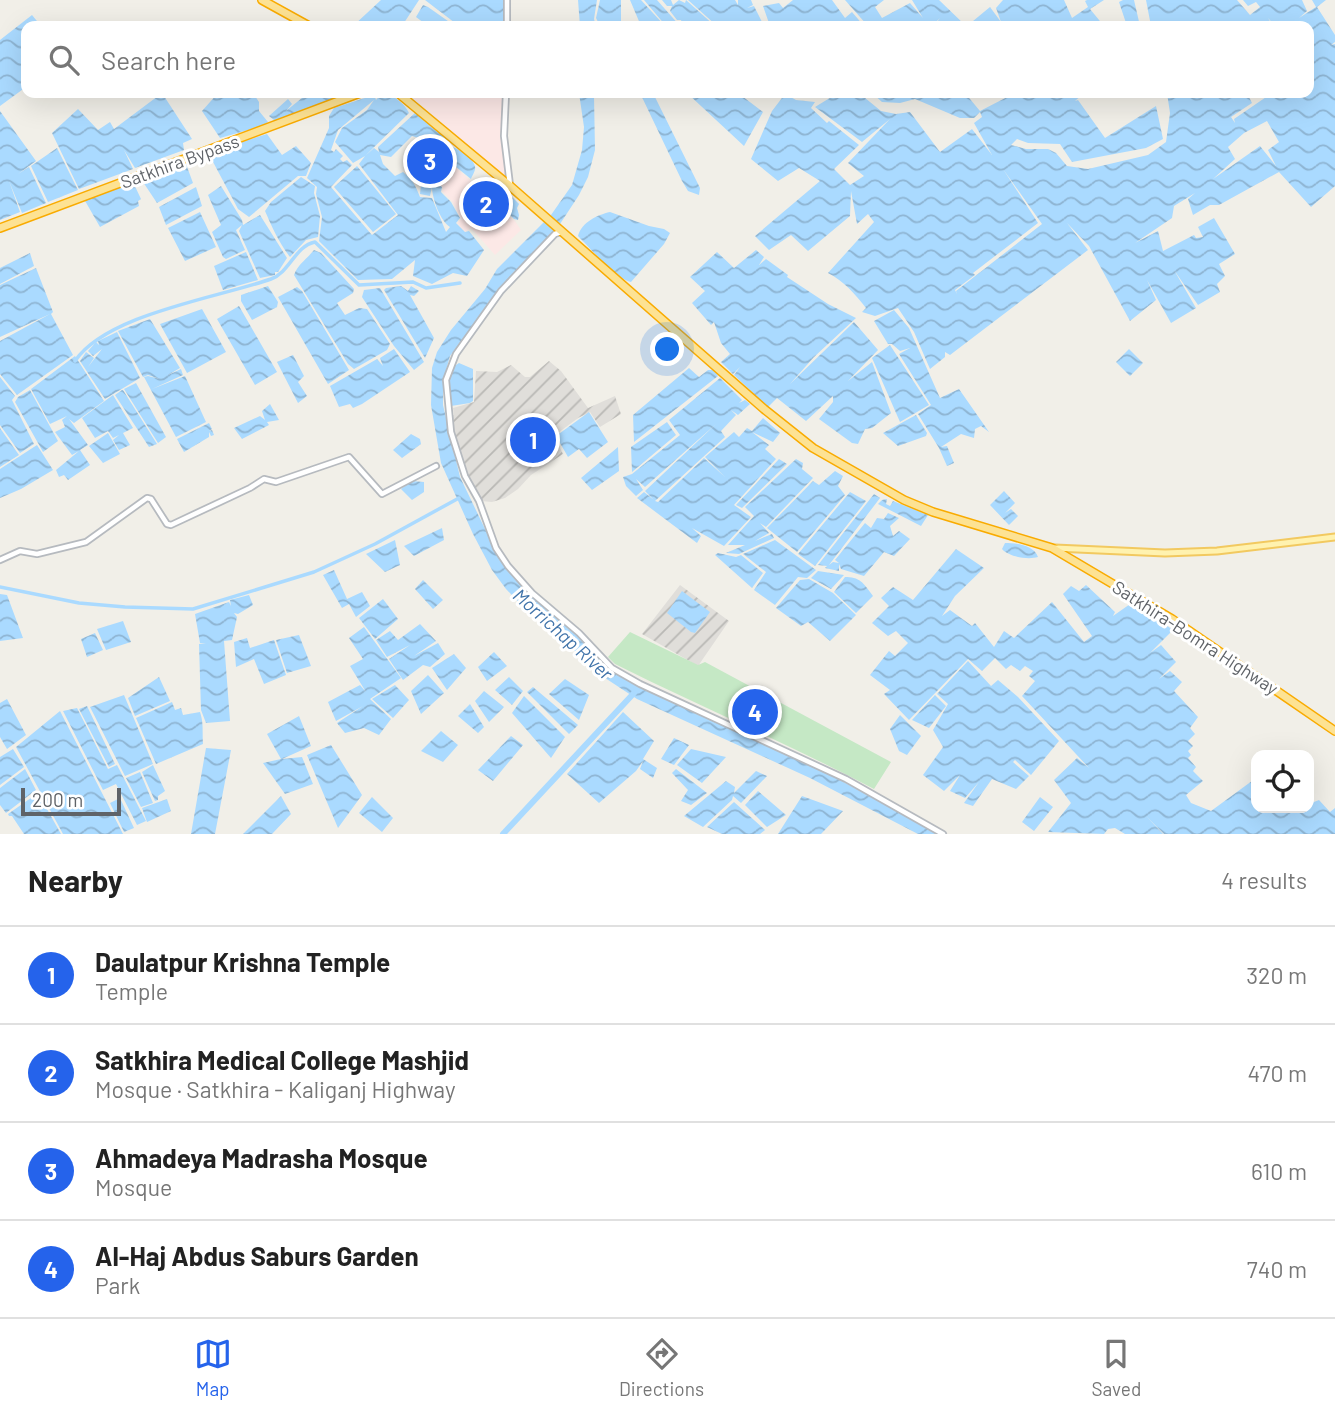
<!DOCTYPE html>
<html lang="en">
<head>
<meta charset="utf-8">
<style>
  :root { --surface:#fff; --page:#f6f6f6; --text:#222; --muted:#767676; --line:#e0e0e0; --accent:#2563eb }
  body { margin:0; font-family:Barlow,sans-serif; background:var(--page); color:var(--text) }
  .controls { position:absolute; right:21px; bottom:21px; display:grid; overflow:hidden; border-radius:14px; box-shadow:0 7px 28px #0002 }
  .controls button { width:63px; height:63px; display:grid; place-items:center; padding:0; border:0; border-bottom:2px solid var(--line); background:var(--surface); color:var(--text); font:35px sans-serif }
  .scale { position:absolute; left:21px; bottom:18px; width:100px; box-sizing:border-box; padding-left:7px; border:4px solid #5f6368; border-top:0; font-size:19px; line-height:24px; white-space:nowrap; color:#5f6368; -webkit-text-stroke:5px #fff; paint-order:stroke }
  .you { position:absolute; left:668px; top:350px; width:24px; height:24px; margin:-18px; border:5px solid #fff; border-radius:50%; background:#1a73e8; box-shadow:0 0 0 10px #1a73e833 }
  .badge { display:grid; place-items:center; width:46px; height:46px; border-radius:50%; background:var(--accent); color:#fff; font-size:23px; font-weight:700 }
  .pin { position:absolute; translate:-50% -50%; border:4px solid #fff; box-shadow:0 2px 7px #0006 }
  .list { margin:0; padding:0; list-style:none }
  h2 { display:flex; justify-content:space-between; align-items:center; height:91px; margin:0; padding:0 28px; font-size:30px }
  h2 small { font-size:23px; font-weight:400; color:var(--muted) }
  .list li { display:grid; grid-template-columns:46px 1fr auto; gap:21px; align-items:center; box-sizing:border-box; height:98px; padding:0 28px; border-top:2px solid var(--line) }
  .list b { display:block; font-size:26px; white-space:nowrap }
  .list p { margin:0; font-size:23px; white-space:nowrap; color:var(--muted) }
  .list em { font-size:23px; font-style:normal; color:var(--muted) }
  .icon { flex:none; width:38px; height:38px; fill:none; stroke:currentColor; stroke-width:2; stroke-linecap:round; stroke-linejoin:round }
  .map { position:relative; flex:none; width:1335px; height:834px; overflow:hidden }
  .search { position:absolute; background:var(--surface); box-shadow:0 7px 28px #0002; left:21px; right:21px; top:21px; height:77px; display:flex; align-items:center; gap:18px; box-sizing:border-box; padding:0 24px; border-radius:14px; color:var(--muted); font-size:26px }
  .sheet { height:483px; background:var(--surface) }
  nav { display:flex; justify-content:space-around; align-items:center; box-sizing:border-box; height:98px; border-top:2px solid var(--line); background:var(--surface); font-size:19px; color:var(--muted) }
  nav a { display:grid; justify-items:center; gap:4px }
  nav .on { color:var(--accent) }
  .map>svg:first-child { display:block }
  .industrial { fill:url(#industrial-furrows) }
  .medical { fill:#fce8e6 }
  .garden { fill:#c5e8c5 }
  .water { fill:url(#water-waves); fill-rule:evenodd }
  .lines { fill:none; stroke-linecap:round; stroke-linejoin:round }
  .canal { stroke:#aadaff; stroke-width:3.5 }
  .river { stroke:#aadaff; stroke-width:6 }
  .secondary-casing { stroke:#b6babf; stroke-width:8 }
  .primary-casing { stroke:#f2c960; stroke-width:9 }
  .highway-casing { stroke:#f9ab00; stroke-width:10 }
  .secondary { stroke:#fff; stroke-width:4.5 }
  .primary { stroke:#fff2af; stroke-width:5 }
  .highway { stroke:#fde293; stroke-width:7 }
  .labels { text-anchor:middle; stroke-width:6; stroke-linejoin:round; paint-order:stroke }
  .street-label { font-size:18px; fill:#5f6368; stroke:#fff }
  .water-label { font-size:19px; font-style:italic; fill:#4174aa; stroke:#fff }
</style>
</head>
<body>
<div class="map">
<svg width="1335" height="834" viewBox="0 0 1335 834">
  <defs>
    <pattern id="industrial-furrows" width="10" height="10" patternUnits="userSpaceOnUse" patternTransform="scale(1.75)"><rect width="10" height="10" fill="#e0deda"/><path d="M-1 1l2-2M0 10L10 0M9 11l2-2" fill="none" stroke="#b9b8b5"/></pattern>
    <pattern id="water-waves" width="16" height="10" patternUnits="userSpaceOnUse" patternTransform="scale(1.75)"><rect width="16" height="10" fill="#aadaff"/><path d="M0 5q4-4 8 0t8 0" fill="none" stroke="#8eb4d2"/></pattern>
  </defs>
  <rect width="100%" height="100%" fill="#f1efe8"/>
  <path class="industrial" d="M 549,361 L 561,371 L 588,408 L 615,396 L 621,414 L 600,427 L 590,412 L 578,418 L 554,436 L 563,454 L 531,475 L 518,489 L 505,498 L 492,502 L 481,501 L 463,467 L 454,437 L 451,415 L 454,415 L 453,408 L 474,402 L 476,371 L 497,372 L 511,365 L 525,377 L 530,377 Z
    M 680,585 L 729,621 L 698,666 L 642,634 Z"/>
  <path class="medical" d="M 407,93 L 503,93 L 507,178 Z
    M 449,161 L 515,221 L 521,230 L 495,255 L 471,228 L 465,232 L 457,223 L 461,219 L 452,201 L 442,191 L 443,188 L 433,180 Z"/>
  <path class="garden" d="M 630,632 L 698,665 L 705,662 L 891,762 L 874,789 C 789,744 701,707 615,664 L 608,657 Z"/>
  <path class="water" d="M 381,0 L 419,0 L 402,26 L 353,26 Z
    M 425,0 L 504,0 L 505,26 L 459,26 Z
    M 578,0 L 597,0 L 594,19 L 596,26 L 580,26 Z
    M 600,0 L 621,0 L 621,26 L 600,26 L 596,18 Z
    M 630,0 L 641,0 L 665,26 L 641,26 Z
    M 644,0 L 657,0 L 680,26 L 666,26 Z
    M 662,0 L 671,0 L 673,5 L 679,0 L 685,3 L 686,0 L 715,26 L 683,26 L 681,20 L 677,20 L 670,11 L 672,6 L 667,6 Z
    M 688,0 L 735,0 L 738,5 L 738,0 L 751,0 L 753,5 L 747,8 L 754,6 L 764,26 L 717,26 Z
    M 793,0 L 832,0 L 845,18 L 852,12 L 864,26 L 770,26 L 763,6 L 779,3 L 783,8 Z
    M 845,0 L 884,0 L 875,7 L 882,18 L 910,3 L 923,18 L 912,0 L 939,0 L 966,26 L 934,26 L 940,18 L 932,26 L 865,26 L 867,25 Z
    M 1003,0 L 1064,0 L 1072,18 L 1088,7 L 1085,1 L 1087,0 L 1104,0 L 1090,9 L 1104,26 L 1069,26 L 1069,24 L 1067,26 L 967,26 L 990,7 L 1001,22 L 996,8 Z
    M 1123,0 L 1134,0 L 1140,26 L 1127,26 L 1119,2 Z
    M 1146,0 L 1237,0 L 1250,15 L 1260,7 L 1256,2 L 1248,6 L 1243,0 L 1302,0 L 1307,11 L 1299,18 L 1316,7 L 1312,0 L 1326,0 L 1317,7 L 1335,35 L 1335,42 L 1331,45 L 1335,44 L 1335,186 L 1311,207 L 1279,172 L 1219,205 L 1210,205 L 1193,215 L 1188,199 L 1195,193 L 1174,206 L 1172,218 L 1135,243 L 1158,231 L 1163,251 L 1194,235 L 1196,238 L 1203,237 L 1198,227 L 1214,218 L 1235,254 L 1219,264 L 1225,276 L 1217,284 L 1220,292 L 1198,305 L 1174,270 L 1196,308 L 1171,323 L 1147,280 L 1156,300 L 1130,321 L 1089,246 L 1067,223 L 1088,250 L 950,355 L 945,352 L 945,357 L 930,369 L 914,332 L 898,308 L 875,316 L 862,312 L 866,308 C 855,294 844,281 828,273 L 874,222 L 868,214 L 857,224 L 851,191 L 850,216 L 808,251 L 791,235 L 769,250 L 755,236 L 820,181 L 799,168 L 778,181 L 751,159 L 772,111 L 785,94 L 796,100 L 815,102 L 811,108 L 827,123 L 829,121 L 859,145 L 834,169 L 850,185 L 864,176 L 848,163 L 890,119 L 862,142 L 815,107 L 838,93 L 859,93 L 881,111 L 896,114 L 910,112 L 940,152 L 972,129 L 992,155 L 974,123 L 982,117 L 980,112 L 974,118 L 960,118 L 915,99 L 900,103 L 882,102 L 872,93 L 965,93 L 980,111 L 1015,93 L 1084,93 L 1075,101 L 1078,100 L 1105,138 L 1156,106 L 1163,139 L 1146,148 L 1072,162 L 1060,144 L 1028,143 L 1017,139 L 1011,145 L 1026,149 L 1048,149 L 1056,153 L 1067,166 L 1088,169 L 1148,155 L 1166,142 L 1170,113 L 1167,93 L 1247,93 L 1252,103 L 1231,117 L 1235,123 L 1234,119 L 1272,93 L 1309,93 L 1309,26 L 1275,26 L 1268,18 L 1273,26 L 1151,26 ZM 1267,121 L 1279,142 L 1268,150 L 1276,166 L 1260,146 L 1213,179 L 1235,159 L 1228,147 L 1244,133 ZM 1003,169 L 1042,224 L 956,291 L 957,294 L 955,290 L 975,275 L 973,273 L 1038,223 Z
    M 423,5 L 428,7 L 455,26 L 428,26 L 416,17 Z
    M 32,15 L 41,26 L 26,26 L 26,87 L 0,106 L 0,40 Z
    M 162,93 L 192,139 L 183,143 L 184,150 L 135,168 L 124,150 L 133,169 L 79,189 L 52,133 L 78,109 L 98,130 L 110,122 L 114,129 Z
    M 218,93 L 253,93 L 259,102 L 259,111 L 268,122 L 262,126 L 220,138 L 202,111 Z
    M 308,93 L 348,93 L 279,120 L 274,120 L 269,116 L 288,99 L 292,104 L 286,111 Z
    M 382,93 C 392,93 405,104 409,113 L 365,156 L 374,148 L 379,152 L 378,147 L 416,112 L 445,136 L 448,142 L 438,155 L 418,138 L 412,136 L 391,157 L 380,155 L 383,164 L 395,176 L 403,172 C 414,181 415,185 420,197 L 432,198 L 446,232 L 450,227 C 441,222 432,199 432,187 L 430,196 L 420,194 L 421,184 L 427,177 L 432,180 L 433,185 L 435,182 L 442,187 L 441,192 L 451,202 L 460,218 L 456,223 L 465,232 L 469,231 L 484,250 L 467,276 L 453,273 L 432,284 L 413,276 L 415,260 L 392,279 L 358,280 L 319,241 L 322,217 L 316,194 L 317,187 L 307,178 L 329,128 L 329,116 L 334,108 L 371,96 L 375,97 L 376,100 ZM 374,100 L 367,110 L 342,128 L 335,142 L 353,163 L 365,156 L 359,164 L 398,215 L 372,235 L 331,187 L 352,165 L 347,160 L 343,162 L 340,159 L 343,156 L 336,149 L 334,152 L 331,150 L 338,130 Z
    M 579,93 L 592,93 L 594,96 L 595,150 L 588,177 L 579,195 L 560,224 L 502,288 L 450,356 L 443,381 L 443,405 L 460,477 L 499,558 L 509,572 L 545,609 L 576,635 L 618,675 L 836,778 L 940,834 L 918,834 L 810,778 L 637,699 L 599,674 L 562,639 L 530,614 L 506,589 L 492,570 L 473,534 L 441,463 L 431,405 L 432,368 L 437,352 L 451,330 L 485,289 L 497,269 L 551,215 L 572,185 L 582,150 L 584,127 Z
    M 640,93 L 653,93 L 700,188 L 699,195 L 688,191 L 682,181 Z
    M 687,93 L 738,93 L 763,112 L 744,146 Z
    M 0,111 L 36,161 L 18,174 L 29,167 L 46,203 L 22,213 L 9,181 L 20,212 L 0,220 Z
    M 267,134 L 282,155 L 296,146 L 311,163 L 306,176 L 298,176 L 249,217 L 238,209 L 212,160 L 213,151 Z
    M 452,147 C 459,149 474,158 475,167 C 476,170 472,176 471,179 L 445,158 L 444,155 Z
    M 57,148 L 78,190 L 48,202 L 31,166 Z
    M 186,164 L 193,183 L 157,203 L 141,179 Z
    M 357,166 L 396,214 L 373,232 L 334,187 Z
    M 301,177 L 315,186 L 314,193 L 320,216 L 318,237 L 306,240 L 290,257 C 279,243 272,227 265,211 L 271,202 Z
    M 133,182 L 141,199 L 138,201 L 139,206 L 100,227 L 84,199 Z
    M 495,183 L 501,186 L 519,204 L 517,208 L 519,215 L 518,220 L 514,219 L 490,195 L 488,191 Z
    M 221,186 L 242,220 L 243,225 L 260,215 L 287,258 L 278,272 L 275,272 L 275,275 L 260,278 L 239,231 L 242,225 L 236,230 L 245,250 L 226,259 L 223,257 L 212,232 L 221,225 L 208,195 Z
    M 196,187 L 202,206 L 166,225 L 159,207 Z
    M 200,212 L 216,247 L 185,261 L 168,228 Z
    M 610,212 L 649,226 L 664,229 L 670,233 L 664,244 L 631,282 C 616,279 590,248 578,236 C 582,222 597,215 610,212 Z
    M 314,250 L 321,253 L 354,289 L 353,293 L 337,303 L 345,315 L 359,308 L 367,309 L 390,344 L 387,350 L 354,369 L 348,364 L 294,275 C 298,264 307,259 314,250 Z
    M 756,250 L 764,257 L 759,265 L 766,259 L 788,275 L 787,277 L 828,304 L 856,318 L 814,357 L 790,384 L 854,322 L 878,350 L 848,381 L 872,362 L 891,413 L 872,428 L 865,429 L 858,444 L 852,443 L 819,419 L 833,402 L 833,396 L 806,421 L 777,398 L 768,407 L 734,375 L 740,367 L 733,374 L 721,362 L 730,354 L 721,343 L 714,322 L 711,325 L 692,303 L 705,291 L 690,277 L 717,252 L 734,268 Z
    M 246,252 L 258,280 L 223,290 L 214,266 Z
    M 30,253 L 34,266 L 0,284 L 0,268 Z
    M 36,268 L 53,312 L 51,314 L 73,355 L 17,395 L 0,374 L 0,341 L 50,314 L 0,337 L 0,285 Z
    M 268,286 L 278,302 L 277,307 L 252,320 L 241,301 L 241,295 Z
    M 401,286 L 408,291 L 411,286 L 419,291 L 414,296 L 410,295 L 434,338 L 425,358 L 384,290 L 386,288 Z
    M 297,287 L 302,291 L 349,370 L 328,384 L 278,297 Z
    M 380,288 L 424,362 L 414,370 L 394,346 L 362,297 L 364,290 Z
    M 239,306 L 277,372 L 255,385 L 217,319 Z
    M 202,309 L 226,352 L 187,373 L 160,324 Z
    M 894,310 L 909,328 L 940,398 L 959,389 L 989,432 L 981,426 L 975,429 L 974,438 L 961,434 L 941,447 L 947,446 L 954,463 L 947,466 L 939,448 L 918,414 L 931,405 L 899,354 L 910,348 L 900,351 L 892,344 L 888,344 L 874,321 Z
    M 150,319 L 180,368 L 168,375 L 181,369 L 183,375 L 152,389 L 185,376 L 206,422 L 176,437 L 144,377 L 148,376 L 160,379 L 148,375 L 143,377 L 118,331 Z
    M 117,332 L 140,378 L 105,399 L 80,361 L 86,352 L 94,358 L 88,367 L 102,349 L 93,356 L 88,351 L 96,342 L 99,345 L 98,341 Z
    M 890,345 L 929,405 L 900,422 L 872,358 Z
    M 394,349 L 410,372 L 362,404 L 353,408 L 350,404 L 339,407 L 330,386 L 377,359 L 383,366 L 380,358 Z
    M 1129,349 L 1143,363 L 1130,376 L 1116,362 Z
    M 293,355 L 304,376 L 298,382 L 307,396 L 298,403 L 277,362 Z
    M 75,356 L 104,401 L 74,423 L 69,419 L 88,445 L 80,450 L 90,465 L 68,480 L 64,475 L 59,477 L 56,470 L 79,451 L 72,455 L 55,432 L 65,427 L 62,420 L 67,416 L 50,424 L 31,389 Z
    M 459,363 L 473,369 L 473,401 L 470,403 L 451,406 C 445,396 449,378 453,367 Z
    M 689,368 L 699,377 L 708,370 L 714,370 L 718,376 L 634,442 L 633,415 Z
    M 0,377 L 15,396 L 12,400 L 34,444 L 20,453 L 0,425 Z
    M 720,378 L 742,400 L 739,403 L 745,400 L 750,404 L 738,415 L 731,410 L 736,415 L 721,431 L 725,437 L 655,501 L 658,502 L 704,458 L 725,477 L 705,457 L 734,432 L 739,437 L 747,428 L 752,431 L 763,418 L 780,433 L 773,442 L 752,432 L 769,445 L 765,449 L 776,459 L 734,505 L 751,517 L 724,546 L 692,528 L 701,536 L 697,543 L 637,498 L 644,492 L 654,500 L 645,491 L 716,424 L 645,487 L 636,479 L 643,490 L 636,496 L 626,486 L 623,477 L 632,474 L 680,435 L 669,420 Z
    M 136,383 L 166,437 L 158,443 L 124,389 Z
    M 30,390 L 58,441 L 43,452 L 15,402 L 18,397 Z
    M 122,390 L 123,390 L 157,444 L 149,447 L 115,395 Z
    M 113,395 L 133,428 L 123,433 L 130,445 L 119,450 L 113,440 L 119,435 L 113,438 L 108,431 L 95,438 L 82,418 Z
    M 270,404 L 279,420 L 267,422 L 269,425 L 242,439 L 234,428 L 260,416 L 265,420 L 262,411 Z
    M 589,412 L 608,442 L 587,458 L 579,449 L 568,457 L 556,436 Z
    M 916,415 L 927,433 L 926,436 L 898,446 L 883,433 Z
    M 667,422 L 676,435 L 632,472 L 631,447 Z
    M 209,423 L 212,429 L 209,431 L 212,430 L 214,435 L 211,436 L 209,432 L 209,437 L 184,452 L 177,439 Z
    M 0,428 L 19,455 L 0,467 Z
    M 108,433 L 120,454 L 103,463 L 89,446 Z
    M 411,434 L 420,439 L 421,444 L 402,458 L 393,450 Z
    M 37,445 L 53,470 L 21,489 L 0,498 L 0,469 Z
    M 618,447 L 619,471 L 592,490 L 581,478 Z
    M 779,459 L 787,464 L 742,508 L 736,505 Z
    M 796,459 L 803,463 L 802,469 L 813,478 L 766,527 L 760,523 L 769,533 L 755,541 L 772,534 L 774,538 L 739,554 L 726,553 L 745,545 L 728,545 L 754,516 L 745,507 Z
    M 835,471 L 843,476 L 838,486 L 845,495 L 797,552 L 767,528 L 813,481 L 819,485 Z
    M 412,481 L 424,482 L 424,492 L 412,500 L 401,489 Z
    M 1004,491 L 1015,503 L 1005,513 L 1011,509 L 1018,516 L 1009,525 L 990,505 Z
    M 850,492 L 866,501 L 815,566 L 798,554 Z
    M 874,494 L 880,498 L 829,565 L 833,562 L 839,563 L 835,560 L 865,523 L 871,528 L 877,518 L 884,519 L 888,513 L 899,518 L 890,526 L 893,536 L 899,531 L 910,539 L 894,556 L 884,552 L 864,576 L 841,569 L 839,564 L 839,571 L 825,568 L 827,566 L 818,565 Z
    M 887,499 L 886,504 L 890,506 L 893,501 L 928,515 L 921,526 L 878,504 L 882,500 Z
    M 442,528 L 444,540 L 414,556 L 404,546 Z
    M 395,540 L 400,565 L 385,572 L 366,554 Z
    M 775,540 L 816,570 L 807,578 L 798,577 L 775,605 L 754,590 L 766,572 L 743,554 Z
    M 1005,543 C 1017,543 1034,545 1038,557 C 1028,560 1009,557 1002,549 Z
    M 956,549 L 984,568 L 955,596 L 942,616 L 950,610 L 972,626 L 975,623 L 994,647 L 1004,631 L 1014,638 L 1052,602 L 1084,642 L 1092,636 L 1063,594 L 1071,586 L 1079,591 L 1086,585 L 1115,612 L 1113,616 L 1133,602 L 1173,630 L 1150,653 L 1161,645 L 1176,662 L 1159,679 L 1170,671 L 1182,682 L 1174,691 L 1198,717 L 1190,728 L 1195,734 L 1188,741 L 1193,746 L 1188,751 L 1191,755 L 1188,758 L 1196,767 L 1193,771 L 1203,781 L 1186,795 L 1191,803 L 1211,811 L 1256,778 L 1256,808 L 1309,808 L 1309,796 L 1314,802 L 1319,800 L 1330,812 L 1335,808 L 1335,834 L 1164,834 L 1146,816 L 1163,834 L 1125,834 L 1115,828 L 1108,829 L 1104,834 L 1048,832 L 1071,803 L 1054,780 L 1077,758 L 1089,768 L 1022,696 L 1035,681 L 1029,676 L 1033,671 L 1025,666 L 1020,671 L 1011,665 L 1006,669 L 995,658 L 982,671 L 968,659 L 909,720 L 884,694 L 890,690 L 870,675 L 889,651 L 895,656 L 908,643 L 896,631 L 888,636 L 872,623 L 889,606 L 881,598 L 893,587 L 913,600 Z
    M 718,553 L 736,557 L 741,555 L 763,573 L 752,588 L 715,555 Z
    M 334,570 L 347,599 L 362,592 L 370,606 L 356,617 L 349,604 L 342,608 L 323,575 Z
    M 818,571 L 844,575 L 831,589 L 811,578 Z
    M 845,577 C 860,576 865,585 873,596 L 856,613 L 834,592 Z
    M 809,579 L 833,593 L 856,615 L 830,641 L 808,622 L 801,626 L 776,608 L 800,580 Z
    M 423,580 L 443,600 L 433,609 L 415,589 Z
    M 682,591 L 710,612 L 695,633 L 691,632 L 667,613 Z
    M 0,594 L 7,595 L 23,638 L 0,641 Z
    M 249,595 L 253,605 L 238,614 L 234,613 L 237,617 L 232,640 L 224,641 L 230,721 L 206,723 L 201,710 L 199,644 L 206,643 L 200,643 L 195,614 L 229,602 L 231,606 L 230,600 Z
    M 383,599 L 398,619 L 375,639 L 359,618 Z
    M 123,621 L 131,642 L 106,650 L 97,629 Z
    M 420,624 L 436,641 L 414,656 L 438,643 L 445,654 L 430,667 L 423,665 L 403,680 L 389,659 L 410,645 L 387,657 L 376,640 L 390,631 L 398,640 Z
    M 364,627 L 401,678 L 370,699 L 391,719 L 379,735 L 364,728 L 345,733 L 337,723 L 363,706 L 336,721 L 328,702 L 360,685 L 366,692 L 350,666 L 363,659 L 349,638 Z
    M 95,633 L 103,650 L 87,657 L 81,639 Z
    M 299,635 L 311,666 L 287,673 L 276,640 Z
    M 247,638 L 250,648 L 274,640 L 286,675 L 264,684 L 254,659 L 236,667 L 234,642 Z
    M 494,652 L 507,666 L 487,681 L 478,667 Z
    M 454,654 L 466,668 L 447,690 L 432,668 Z
    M 968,661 L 991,686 L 998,680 L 1018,697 L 1059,741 L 1031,775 L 1015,760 L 1013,762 L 1029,776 L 1016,789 L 992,779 L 973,806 L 964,803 L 979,782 L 965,798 L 950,791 L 960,775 L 944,791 L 923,775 L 943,747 L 933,730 L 948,704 L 937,694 Z
    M 428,675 L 444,693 L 421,714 L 411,691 Z
    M 159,677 L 170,701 L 135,716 L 128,698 Z
    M 509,677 L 523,691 L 512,705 L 495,690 Z
    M 565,679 L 589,695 L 579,720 L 549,694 Z
    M 395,685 L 409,700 L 393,718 L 372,699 Z
    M 533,687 L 578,725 L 569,734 L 527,692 Z
    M 484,691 L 504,707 L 489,722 L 475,701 Z
    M 124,695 L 153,764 L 125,776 L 90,707 Z
    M 935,695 L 946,706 L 929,728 L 912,720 Z
    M 524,696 L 565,737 L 551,758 L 512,713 Z
    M 7,699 L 26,735 L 7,749 L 0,737 L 0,703 Z
    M 172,702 L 175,710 L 181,708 L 183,715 L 200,712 C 204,724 202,732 203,744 L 156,764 L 136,718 Z
    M 470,704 L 484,727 L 478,733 L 458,716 Z
    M 87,706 L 115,764 L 109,767 L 79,709 Z
    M 77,708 L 108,769 L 117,765 L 146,821 L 137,825 L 116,784 L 103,790 L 63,711 Z
    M 60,711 L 123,834 L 63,834 L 16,747 Z
    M 623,712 L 654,741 L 643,759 L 657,768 L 653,778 L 640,769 L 643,761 L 636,771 L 599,803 L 567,774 Z
    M 900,715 L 921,736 L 907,755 L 899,751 L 890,729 Z
    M 299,716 L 311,746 L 282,759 L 302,757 L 313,784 L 285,794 L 263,763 L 281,759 L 267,734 Z
    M 441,731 L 458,745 L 443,762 L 421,751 Z
    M 511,736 L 523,745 L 493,781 L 478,770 Z
    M 674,738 L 689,745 L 674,765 L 661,759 Z
    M 331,745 L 362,795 L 338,828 L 307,755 Z
    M 206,748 L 231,750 L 215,834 L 191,834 Z
    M 13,749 L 24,767 L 0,785 L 0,757 Z
    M 691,749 L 726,757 L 702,783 L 677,765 Z
    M 153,765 L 165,791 L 158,796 L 158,800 L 155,801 L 142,772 Z
    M 25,769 L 36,790 L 6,813 L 0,805 L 0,788 Z
    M 676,769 L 707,793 L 691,805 L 681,801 L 688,790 L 672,773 Z
    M 756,771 L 767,776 L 741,803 L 733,796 L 732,800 L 703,827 L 684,816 L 726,781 L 735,787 L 734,793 Z
    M 140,772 L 153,803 L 141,807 L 126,778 Z
    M 758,791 L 786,815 L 767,827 L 745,805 Z
    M 38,793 L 61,834 L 24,834 L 12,816 L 9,816 L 8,814 Z
    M 281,796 L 291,814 L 272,834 L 243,834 Z
    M 802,796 L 843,811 L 821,834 L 778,834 Z
    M 372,797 L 393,818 L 382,832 L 359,813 Z
    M 1040,797 L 1053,807 L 1034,831 L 1022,822 Z
    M 120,798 L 134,828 L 124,832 L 110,803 Z
    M 167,799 L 171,811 L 147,822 L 142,808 Z
    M 734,802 L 765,830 L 760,834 L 722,834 L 707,827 Z"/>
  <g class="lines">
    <path class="canal" d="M 75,361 C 107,314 217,298 271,279 C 290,272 295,246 315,242 L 359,285 L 413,282 L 426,288 L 460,283
      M 0,587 L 79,603 L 125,607 L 193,609 L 314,572 L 375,544 L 459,498"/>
    <path class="river" d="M 503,834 L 634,693"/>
    <g class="secondary-casing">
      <path id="secondary" d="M 507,26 L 507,0
        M 506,93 L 504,136 L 510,185
        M 561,232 L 555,234 L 501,291 L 456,354 L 446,380 L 451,432 L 465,476 L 479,501 L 496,548 L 508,566 L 532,593 L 579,633 L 612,668 L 640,684 L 846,779 L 943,834
        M 0,560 L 20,551 L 37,554 L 86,542 L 147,498 L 151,499 L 167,524 L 171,525 L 250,488 L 264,479 L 276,482 L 349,457 L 382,494 L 436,466"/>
    </g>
    <g class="primary-casing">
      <path id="primary" d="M 1055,548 L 1165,553 L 1217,551 L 1335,537"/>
    </g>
    <g class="highway-casing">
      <path id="highway" d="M 262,0 L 309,26
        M 398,93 L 510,186 L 764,409 L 813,448 L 904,500 L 933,512 L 1052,548 L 1172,619 L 1335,731
        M 0,228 L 360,93"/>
    </g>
    <use href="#secondary" class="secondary"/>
    <use href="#primary" class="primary"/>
    <use href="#highway" class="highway"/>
  </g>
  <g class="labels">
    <g class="street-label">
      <text transform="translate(180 162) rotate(-20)" y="6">Satkhira Bypass</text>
      <text transform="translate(1195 638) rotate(33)" y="6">Satkhira-Bomra Highway</text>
    </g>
    <g class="water-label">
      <text transform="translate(563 634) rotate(42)" y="7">Morrichap River</text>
    </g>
  </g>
</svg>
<div class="controls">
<button><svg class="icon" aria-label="locate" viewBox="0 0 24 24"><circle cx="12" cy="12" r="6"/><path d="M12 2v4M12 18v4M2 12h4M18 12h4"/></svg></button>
</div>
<div class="scale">200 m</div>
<div class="you"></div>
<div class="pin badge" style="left:533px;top:440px">1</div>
<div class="pin badge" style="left:486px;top:204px">2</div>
<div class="pin badge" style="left:430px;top:161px">3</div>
<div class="pin badge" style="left:755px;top:712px">4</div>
<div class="search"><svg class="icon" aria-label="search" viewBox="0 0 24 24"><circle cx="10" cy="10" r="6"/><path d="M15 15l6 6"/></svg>Search here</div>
</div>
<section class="sheet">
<h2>Nearby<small>4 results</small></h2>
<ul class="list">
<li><span class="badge">1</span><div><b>Daulatpur Krishna Temple</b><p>Temple</p></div><em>320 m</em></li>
<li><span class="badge">2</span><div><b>Satkhira Medical College Mashjid</b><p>Mosque · Satkhira - Kaliganj Highway</p></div><em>470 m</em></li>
<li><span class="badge">3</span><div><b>Ahmadeya Madrasha Mosque</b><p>Mosque</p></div><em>610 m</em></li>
<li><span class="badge">4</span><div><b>Al-Haj Abdus Saburs Garden</b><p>Park</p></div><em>740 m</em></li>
</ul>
</section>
<nav>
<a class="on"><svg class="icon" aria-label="map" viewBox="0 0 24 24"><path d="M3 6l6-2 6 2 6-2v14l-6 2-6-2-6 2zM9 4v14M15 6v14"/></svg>Map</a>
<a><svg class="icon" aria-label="directions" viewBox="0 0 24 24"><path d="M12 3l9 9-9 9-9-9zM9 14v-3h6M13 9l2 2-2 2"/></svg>Directions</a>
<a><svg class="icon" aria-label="saved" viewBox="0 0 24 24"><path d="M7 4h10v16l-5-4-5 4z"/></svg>Saved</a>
</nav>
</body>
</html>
